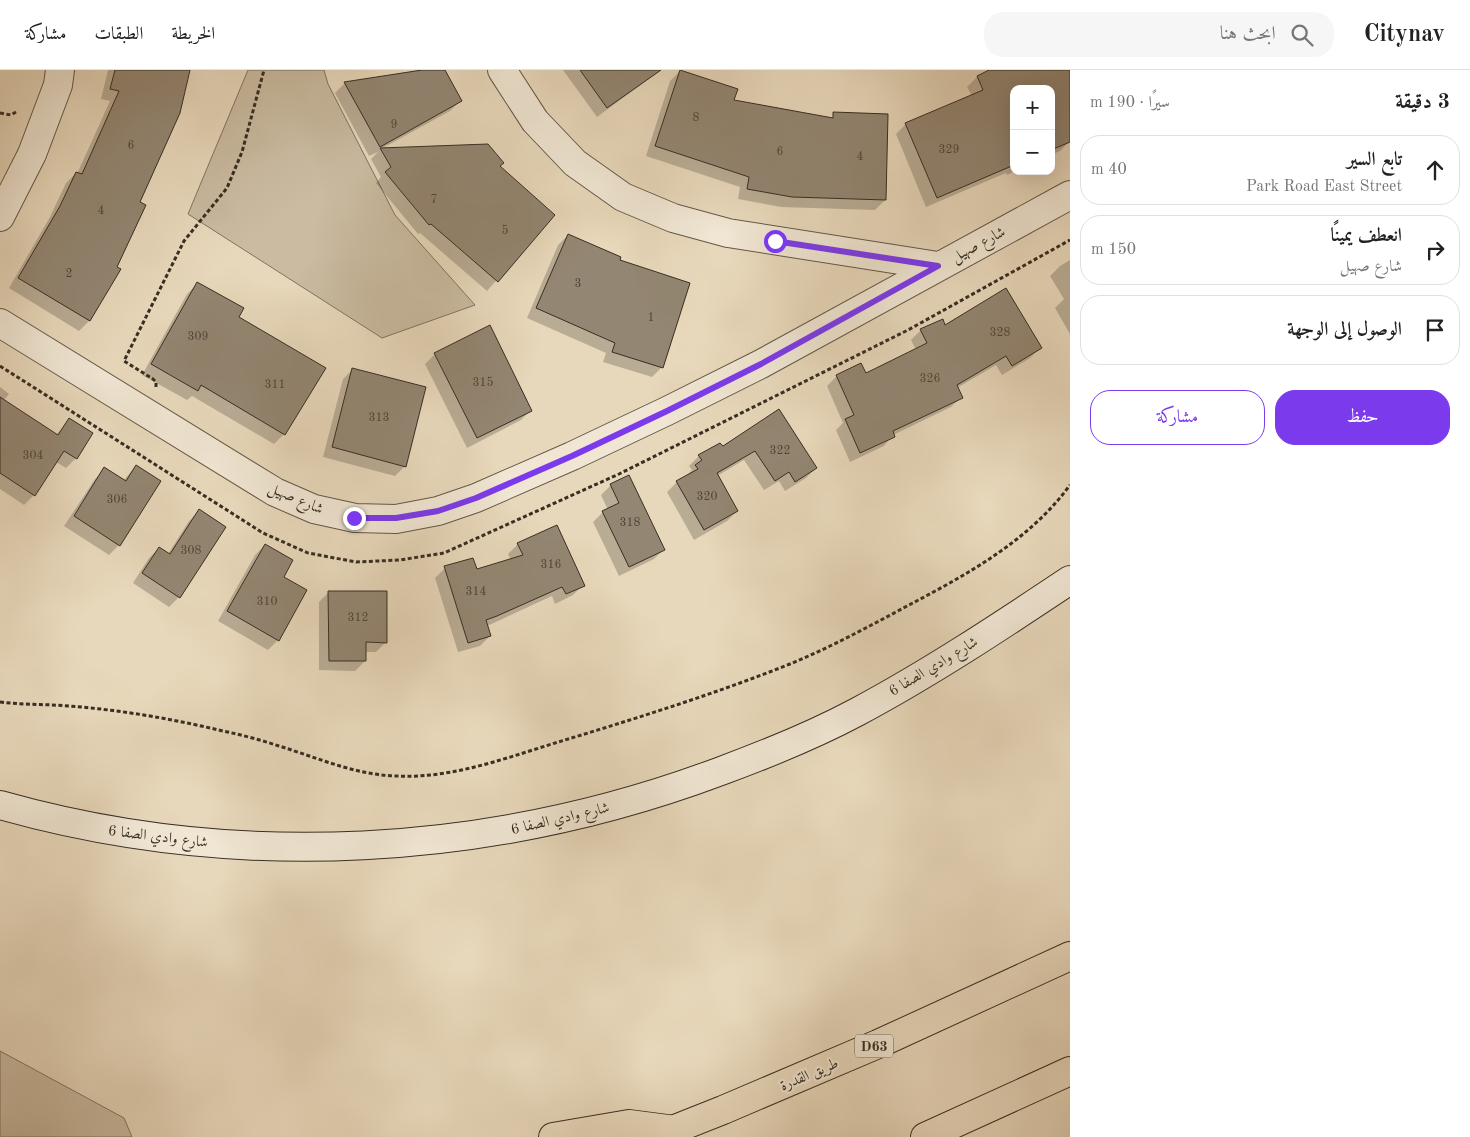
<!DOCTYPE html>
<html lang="ar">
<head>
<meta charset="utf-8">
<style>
  :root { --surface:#fff; --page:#f6f6f6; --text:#222; --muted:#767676; --line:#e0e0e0; --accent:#7c3aed }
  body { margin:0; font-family:"Old Standard TT",Amiri,serif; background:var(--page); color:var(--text); direction:rtl }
  .controls { position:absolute; right:15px; top:15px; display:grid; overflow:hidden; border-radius:10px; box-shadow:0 5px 20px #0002 }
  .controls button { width:45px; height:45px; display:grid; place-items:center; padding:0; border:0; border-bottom:1px solid var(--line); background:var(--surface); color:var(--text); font:25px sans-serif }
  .stop { position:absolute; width:15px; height:15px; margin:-11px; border:4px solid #7c3aed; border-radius:50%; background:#fff }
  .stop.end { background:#7c3aed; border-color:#fff; box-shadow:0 1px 5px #0008 }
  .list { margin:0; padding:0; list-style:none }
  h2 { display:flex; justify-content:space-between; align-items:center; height:65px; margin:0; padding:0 20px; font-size:21px }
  h2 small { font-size:16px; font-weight:400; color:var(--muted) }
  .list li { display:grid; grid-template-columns:32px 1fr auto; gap:15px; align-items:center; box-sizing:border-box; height:70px; margin:0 10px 10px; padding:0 10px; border:1px solid var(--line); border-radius:20px }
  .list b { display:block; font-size:19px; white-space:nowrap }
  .list p { margin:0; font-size:16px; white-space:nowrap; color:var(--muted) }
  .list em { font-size:16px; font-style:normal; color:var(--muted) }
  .actions { display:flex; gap:10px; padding:15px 20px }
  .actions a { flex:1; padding:11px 0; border:1px solid var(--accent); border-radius:20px; text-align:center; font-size:18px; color:var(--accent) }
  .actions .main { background:var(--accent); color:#fff }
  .icon { flex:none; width:28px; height:28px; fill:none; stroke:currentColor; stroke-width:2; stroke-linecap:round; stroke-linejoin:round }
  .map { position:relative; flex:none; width:1070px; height:1067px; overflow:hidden; direction:ltr }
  header { display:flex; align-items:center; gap:30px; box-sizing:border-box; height:70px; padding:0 25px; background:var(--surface); border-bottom:1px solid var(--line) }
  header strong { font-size:24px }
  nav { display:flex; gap:28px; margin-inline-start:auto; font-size:18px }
  .search { width:350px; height:45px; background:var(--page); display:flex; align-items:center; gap:12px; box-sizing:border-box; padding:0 18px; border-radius:20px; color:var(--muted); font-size:19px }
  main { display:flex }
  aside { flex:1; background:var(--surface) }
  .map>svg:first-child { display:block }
  .green { fill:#cabba1; stroke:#807462 }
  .shadow { fill:#0003 }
  .building { fill:#938672; stroke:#372e22 }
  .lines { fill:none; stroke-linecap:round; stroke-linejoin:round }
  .street-casing { stroke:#635848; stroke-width:30 }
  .secondary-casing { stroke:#372e22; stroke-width:30 }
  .primary-casing { stroke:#372e22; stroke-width:30 }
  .highway-casing { stroke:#372e22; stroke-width:30 }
  .path { stroke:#372e22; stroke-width:3; stroke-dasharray:4 2.5; stroke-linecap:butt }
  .street { stroke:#f0e6d3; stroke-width:28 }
  .secondary { stroke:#f0e6d3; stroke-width:28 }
  .primary { stroke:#e8d8bb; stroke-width:28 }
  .highway { stroke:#e8d8bb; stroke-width:28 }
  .route { stroke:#7c3aed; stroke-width:6 }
  .labels { text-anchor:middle; stroke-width:4.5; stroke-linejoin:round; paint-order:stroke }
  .number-label { font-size:12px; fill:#4e4436 }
  .shield { fill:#f0e6d3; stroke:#6e6557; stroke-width:1 }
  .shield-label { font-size:14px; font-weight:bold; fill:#372e22 }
  .street-label { font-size:15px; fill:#372e22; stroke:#f0e6d3 }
</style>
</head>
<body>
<header>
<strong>Citynav</strong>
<div class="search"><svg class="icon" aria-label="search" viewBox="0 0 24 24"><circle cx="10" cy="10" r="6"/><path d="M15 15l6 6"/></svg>ابحث هنا</div>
<nav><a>الخريطة</a><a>الطبقات</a><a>مشاركة</a></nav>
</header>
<main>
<aside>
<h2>3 دقيقة<small>سيرًا · 190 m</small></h2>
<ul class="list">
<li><svg class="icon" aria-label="ahead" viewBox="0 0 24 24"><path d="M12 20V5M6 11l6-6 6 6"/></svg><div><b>تابع السير</b><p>Park Road East Street</p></div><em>40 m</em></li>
<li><svg class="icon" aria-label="right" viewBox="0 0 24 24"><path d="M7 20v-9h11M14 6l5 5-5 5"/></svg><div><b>انعطف يمينًا</b><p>شارع صهيل</p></div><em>150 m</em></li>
<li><svg class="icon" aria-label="arrive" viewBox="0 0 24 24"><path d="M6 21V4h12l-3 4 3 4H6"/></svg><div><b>الوصول إلى الوجهة</b></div></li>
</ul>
<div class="actions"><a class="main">حفظ</a><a>مشاركة</a></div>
</aside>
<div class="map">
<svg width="1070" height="1067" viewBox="0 0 1070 1067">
  <rect width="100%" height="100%" fill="#e8d8bb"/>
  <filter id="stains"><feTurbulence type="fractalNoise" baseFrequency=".004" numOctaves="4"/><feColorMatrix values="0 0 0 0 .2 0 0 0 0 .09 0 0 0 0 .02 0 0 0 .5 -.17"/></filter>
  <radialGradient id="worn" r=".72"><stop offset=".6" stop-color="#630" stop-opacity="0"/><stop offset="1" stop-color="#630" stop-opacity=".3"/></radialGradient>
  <path class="green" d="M 248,0 L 324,0 L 328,14 L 395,145 L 475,235 L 382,268 L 188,144 Z
    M 0,981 L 124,1048 L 132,1067 L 0,1067 Z"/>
  <path class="shadow" d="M 108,0 L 188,0 L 115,197 L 119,199 L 89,251 L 79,261 L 9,218 L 50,147 L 66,113 L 76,103 L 77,104 L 110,31 L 101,29 Z
    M 430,0 L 443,0 L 460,31 L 450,41 L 381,79 L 498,97 L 554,145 L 487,221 L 420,163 L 418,164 L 376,113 L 381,107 L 371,89 L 378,82 L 369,86 L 335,23 L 345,13 Z
    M 563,0 L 661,0 L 597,47 Z
    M 992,0 L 1070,0 L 1070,71 L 1060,81 L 1051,85 L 1051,19 L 1014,19 L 1014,101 L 1015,101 L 1007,105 L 1006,103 L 926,137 L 896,64 L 906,54 L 972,26 L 967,17 L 977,7 Z
    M 680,1 L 732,31 L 885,130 L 875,140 L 781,137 L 738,129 L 740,117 L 646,86 L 670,11 Z
    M 568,165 L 662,297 L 652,307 L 603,292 L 606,283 L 527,248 L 558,175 Z
    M 1070,190 L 1070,264 L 1055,238 L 1064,229 L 1050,206 L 1060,196 Z
    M 197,214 L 238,247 L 284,364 L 274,374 L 192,326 L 187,330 L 142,305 L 187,224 Z
    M 945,256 L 1040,278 L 1030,288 L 1002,305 L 996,295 L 957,318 L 961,327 L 951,337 L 893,365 L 884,376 L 850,392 L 836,360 L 843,353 L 827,316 L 837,306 L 865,304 L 916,280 L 911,270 L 921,260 Z
    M 435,284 L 531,340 L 521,350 L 467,378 L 425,294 Z
    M 353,299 L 405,396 L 395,406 L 323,387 L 343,309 Z
    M 0,317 L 9,324 L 4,330 L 56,365 L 70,349 L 92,364 L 76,388 L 66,398 L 56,392 L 34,425 L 24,435 L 0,419 Z
    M 778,341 L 816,398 L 806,408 L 785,421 L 779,411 L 764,420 L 744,390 L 717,406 L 737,441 L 727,451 L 694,470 L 667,422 L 677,412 L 687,407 L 686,406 L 692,400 L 689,396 L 699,386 L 722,378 Z
    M 136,396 L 119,475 L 109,485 L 64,456 L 95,409 L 105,399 L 123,411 Z
    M 611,415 L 664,479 L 654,489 L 619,506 L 593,452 L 603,442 L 608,440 L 601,425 Z
    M 199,441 L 179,527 L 169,537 L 133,513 L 149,488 L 159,478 L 168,484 L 189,451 Z
    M 518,474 L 583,515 L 573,525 L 555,534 L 552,526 L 487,556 L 490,566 L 480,576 L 458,582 L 435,508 L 445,498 L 476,501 L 511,490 L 508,484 Z
    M 265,475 L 282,507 L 305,521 L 278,570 L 268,580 L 218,551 L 255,485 Z
    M 329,522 L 386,572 L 376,582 L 365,582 L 365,591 L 355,601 L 319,600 L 319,532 Z"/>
  <path class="building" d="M 115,0 L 190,0 L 180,43 L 140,132 L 146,135 L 117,197 L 121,199 L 90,251 L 18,208 L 60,136 L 76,102 L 82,104 L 119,21 L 110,19 Z
    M 422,0 L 445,0 L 462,31 L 380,77 L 344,12 Z
    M 580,0 L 661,0 L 607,38 Z
    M 680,0 L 738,19 L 734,30 L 833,48 L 833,42 L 888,44 L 886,130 L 792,127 L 747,119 L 749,107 L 655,76 Z
    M 989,0 L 1070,0 L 1070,72 L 1051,80 L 1051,19 L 1014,19 L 1014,95 L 937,128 L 905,53 L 983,20 L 977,6 Z
    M 488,74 L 504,93 L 500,96 L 555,145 L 498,212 L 431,154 L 429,155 L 385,102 L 391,97 L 380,78 Z
    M 568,164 L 621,187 L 620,190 L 690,213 L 663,298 L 612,282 L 615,273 L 536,238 Z
    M 197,212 L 244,238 L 239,247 L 326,298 L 285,365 L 201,315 L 198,321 L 151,294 Z
    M 1006,218 L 1042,278 L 1012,296 L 1006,286 L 957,315 L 963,328 L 893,361 L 895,367 L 860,383 L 845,349 L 854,345 L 836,305 L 861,293 L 866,303 L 927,273 L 920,259 L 943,249 L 945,255 Z
    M 490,255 L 532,341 L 477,368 L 434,283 Z
    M 352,298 L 426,317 L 406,397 L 332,377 Z
    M 0,327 L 58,365 L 69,348 L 93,363 L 77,389 L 64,381 L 35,426 L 0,403 Z
    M 779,339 L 817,398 L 795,412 L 789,402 L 775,411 L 755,381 L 717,403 L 738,441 L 704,460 L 676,411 L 698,399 L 695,395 L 702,390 L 698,385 L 720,373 L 723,376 Z
    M 136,395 L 161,411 L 120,476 L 74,446 L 104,397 L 126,411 Z
    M 629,405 L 665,480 L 629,497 L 602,441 L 619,433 L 610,414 Z
    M 199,439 L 226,457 L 180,528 L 142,503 L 159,477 L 170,484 Z
    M 557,455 L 585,516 L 566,524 L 562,517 L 497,546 L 486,550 L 491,566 L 468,573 L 444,496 L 473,488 L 477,499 L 523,485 L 517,473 Z
    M 265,474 L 293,490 L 284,507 L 307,520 L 279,571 L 227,541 Z
    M 328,521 L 387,521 L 387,573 L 366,572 L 366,591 L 329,591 Z"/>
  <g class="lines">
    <g class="street-casing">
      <path id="street" d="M 502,0 L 535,51 L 575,93 L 623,127 L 673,148 L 728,163 L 938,196
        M 0,147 L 32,84 L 58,15 L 60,0
        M 0,253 L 275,422 L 314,439 L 355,448 L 396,449 L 438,441 L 476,428 L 572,386 L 667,341 L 761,294 L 1070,125"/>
    </g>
    <g class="secondary-casing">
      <path id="secondary" d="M 0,735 C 237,802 492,787 721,701 C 767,684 814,665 857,642 C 930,603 1001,556 1070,510"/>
    </g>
    <g class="primary-casing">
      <path id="primary" d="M 655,1067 L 723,1040 L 878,974 L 1070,886
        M 925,1067 L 1070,1001"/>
    </g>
    <g class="highway-casing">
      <path id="highway" d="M 553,1067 L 629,1054 L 675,1060"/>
    </g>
    <path class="path" d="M 0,43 L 11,45 L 16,42
      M 0,296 L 263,463 L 308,483 L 356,492 L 400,490 L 444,483 L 619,404 L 908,260 L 1070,170
      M 156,317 L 156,312 L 153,309 L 124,291 L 184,171 L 227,118 L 242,82 L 264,0
      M 0,632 C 23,635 46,634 69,636 C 121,640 173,649 223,661 C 242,665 261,670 279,676 C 318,688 356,705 396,706 C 454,709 511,686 565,670 C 641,647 717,623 790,594 C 831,577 870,556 909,535 C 968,504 1030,470 1070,415"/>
    <use href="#street" class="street"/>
    <use href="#secondary" class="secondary"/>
    <use href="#primary" class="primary"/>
    <use href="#highway" class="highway"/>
  </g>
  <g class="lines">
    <path class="route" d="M 354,448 L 396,448 L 438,441 L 476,428 L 572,386 L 667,341 L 761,294 L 938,196 L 775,171"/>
  </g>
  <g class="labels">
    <g class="number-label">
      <text x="696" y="51">8</text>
      <text x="394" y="58">9</text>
      <text x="131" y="79">6</text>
      <text x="949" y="83">329</text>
      <text x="780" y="85">6</text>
      <text x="860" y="90">4</text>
      <text x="434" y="133">7</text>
      <text x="101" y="144">4</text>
      <text x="505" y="164">5</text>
      <text x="69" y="207">2</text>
      <text x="578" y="217">3</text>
      <text x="651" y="251">1</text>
      <text x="1000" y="266">328</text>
      <text x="198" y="270">309</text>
      <text x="930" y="312">326</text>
      <text x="483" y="316">315</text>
      <text x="275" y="318">311</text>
      <text x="379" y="351">313</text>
      <text x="780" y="384">322</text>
      <text x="33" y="389">304</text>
      <text x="707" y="430">320</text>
      <text x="117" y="433">306</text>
      <text x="630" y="456">318</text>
      <text x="191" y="484">308</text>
      <text x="551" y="498">316</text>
      <text x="476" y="525">314</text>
      <text x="267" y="535">310</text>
      <text x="358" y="551">312</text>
    </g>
    <rect class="shield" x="855" y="964.5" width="38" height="23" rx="4"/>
    <g class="shield-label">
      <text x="874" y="981">D63</text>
    </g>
    <g class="street-label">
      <text transform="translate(978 174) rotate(-28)" y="5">شارع صهيل</text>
      <text transform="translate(296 428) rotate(23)" y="5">شارع صهيل</text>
      <text transform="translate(933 596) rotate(-31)" y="5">شارع وادي الصفا 6</text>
      <text transform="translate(560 748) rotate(-13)" y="5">شارع وادي الصفا 6</text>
      <text transform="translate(158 766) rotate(7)" y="5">شارع وادي الصفا 6</text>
      <text transform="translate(809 1004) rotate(-23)" y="5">طريق القدرة</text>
    </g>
  </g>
  <rect width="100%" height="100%" filter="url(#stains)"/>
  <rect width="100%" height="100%" fill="url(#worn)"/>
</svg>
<div class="controls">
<button>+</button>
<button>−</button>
</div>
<div class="stop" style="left:775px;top:171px"></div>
<div class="stop end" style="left:354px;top:448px"></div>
</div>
</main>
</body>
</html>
